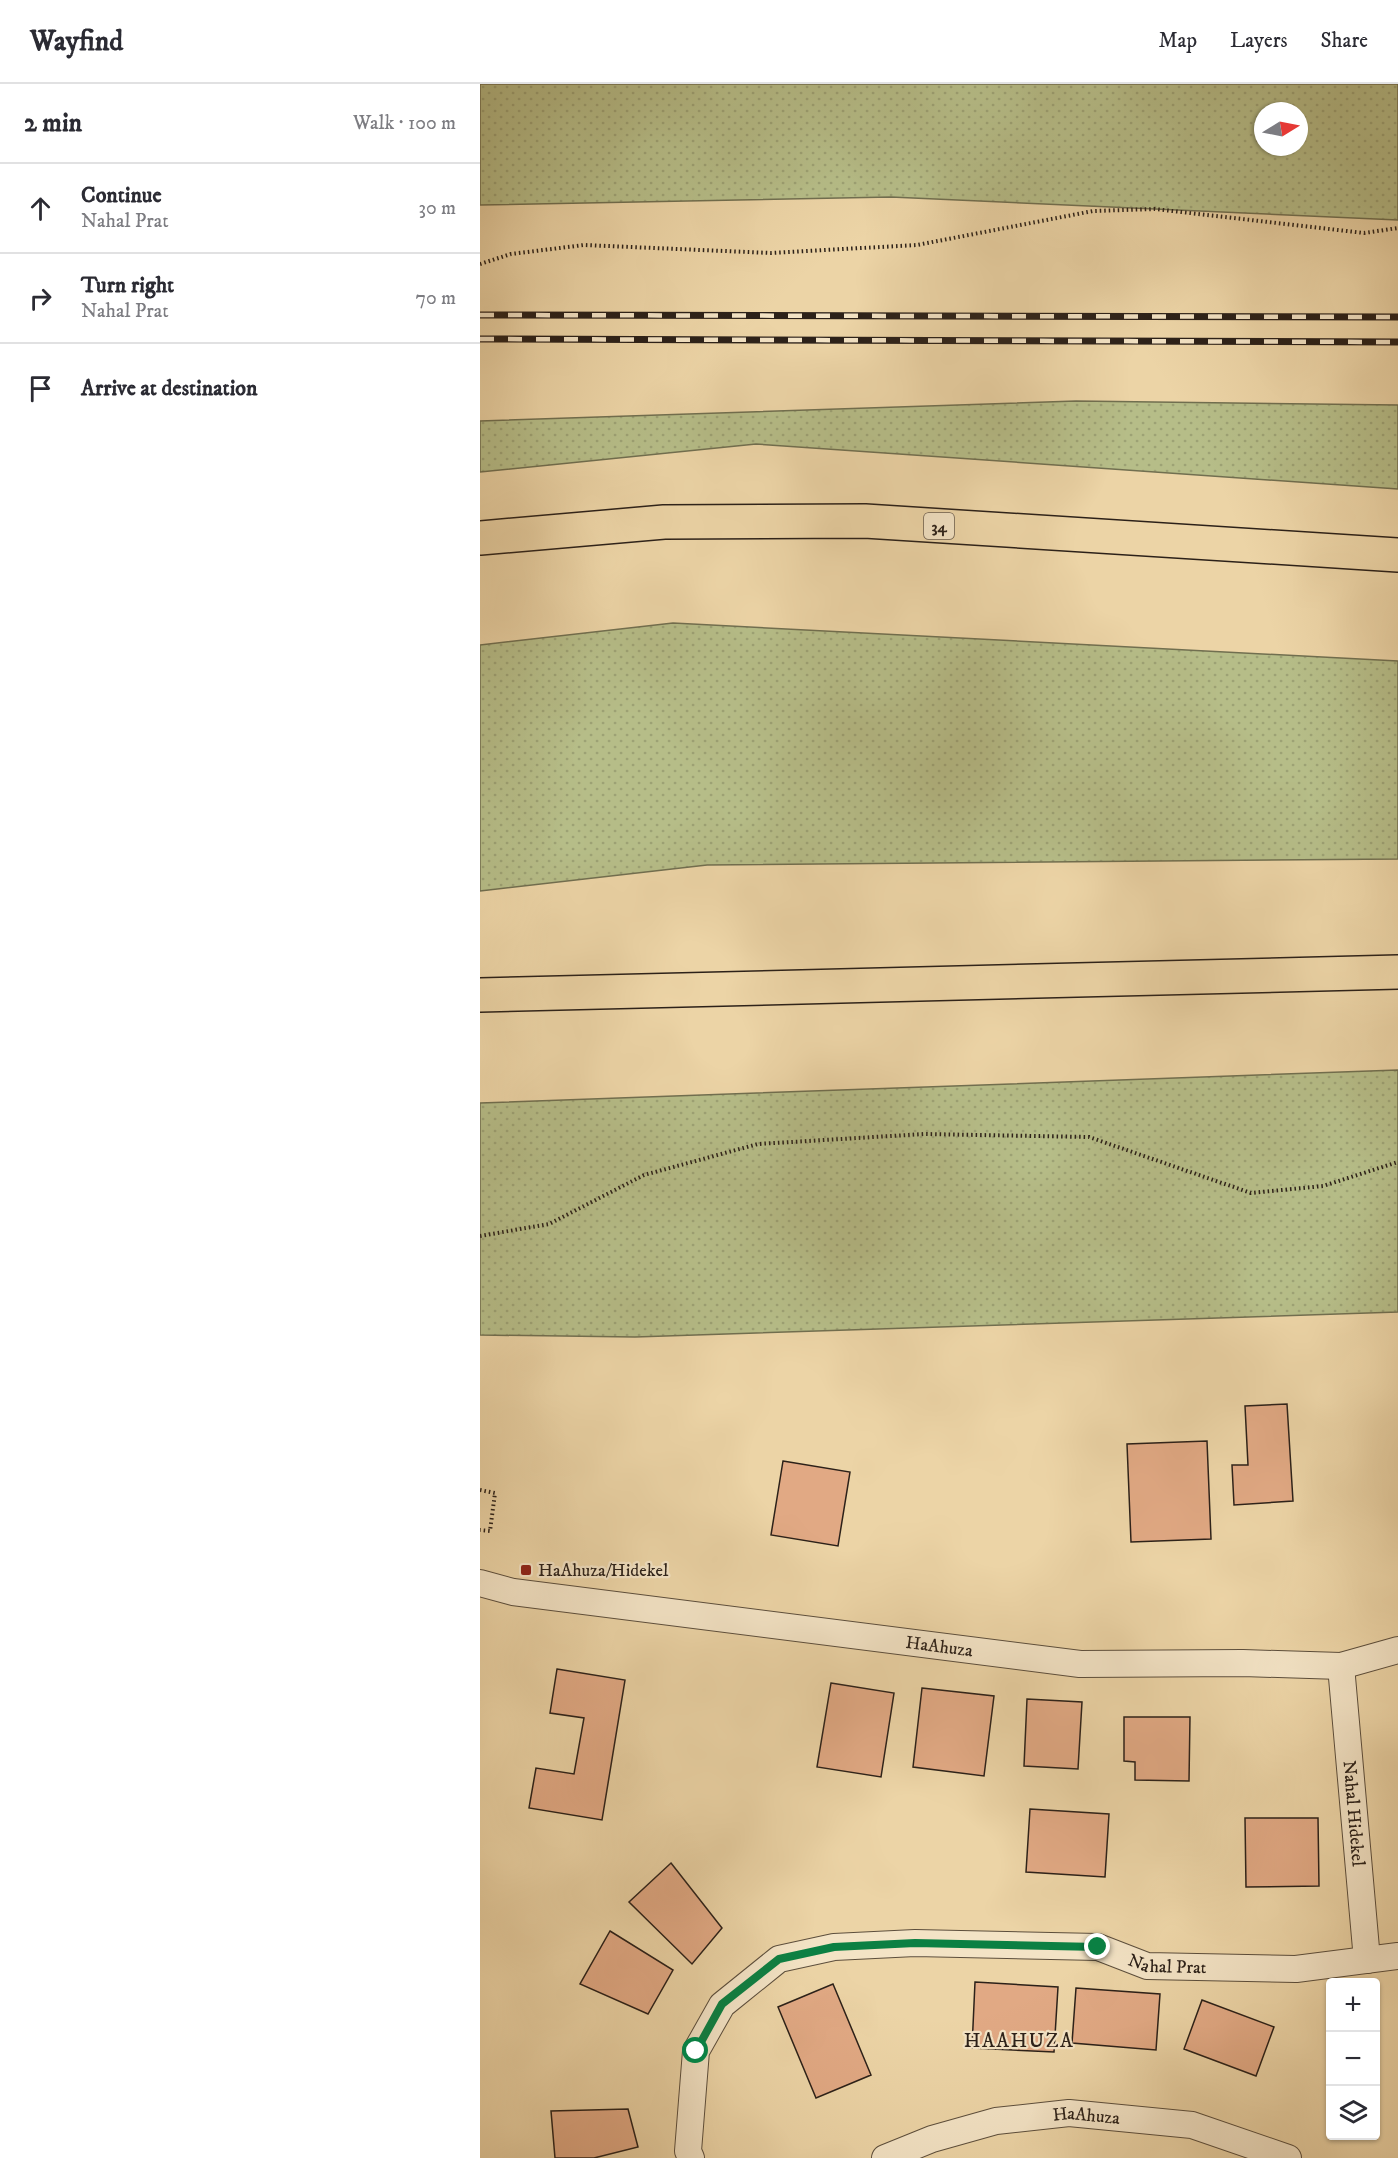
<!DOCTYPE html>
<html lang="en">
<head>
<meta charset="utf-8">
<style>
  :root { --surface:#fff; --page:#f7f7f7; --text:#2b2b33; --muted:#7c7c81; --line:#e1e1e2 }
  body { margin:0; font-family:"IM FELL DW Pica",serif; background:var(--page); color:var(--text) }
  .controls { position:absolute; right:18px; bottom:18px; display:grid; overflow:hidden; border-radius:6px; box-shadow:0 2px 4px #0004 }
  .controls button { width:54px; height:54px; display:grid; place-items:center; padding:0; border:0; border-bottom:2px solid var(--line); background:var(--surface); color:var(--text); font:30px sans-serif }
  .compass { position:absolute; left:774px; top:18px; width:54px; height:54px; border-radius:50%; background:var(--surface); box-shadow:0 2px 4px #0004; rotate:80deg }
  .stop { position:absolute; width:18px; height:18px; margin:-14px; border:4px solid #0b8043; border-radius:50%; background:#fff }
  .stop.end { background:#0b8043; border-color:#fff; box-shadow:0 2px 6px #0008 }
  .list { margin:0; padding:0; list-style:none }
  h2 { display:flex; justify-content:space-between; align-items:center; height:78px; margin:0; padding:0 24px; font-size:26px }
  h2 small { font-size:20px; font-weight:400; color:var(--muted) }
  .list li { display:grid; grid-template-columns:39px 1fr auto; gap:18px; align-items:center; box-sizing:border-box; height:90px; padding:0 24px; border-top:2px solid var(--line) }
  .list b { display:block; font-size:22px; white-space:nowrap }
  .list p { margin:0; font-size:20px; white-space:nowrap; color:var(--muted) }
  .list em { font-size:20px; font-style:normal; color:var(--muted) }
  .icon { flex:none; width:33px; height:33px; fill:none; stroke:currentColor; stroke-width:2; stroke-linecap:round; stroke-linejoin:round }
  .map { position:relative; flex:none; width:918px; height:2074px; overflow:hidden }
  header { display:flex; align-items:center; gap:36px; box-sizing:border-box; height:84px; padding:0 30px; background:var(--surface); border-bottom:2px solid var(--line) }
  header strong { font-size:28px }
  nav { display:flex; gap:33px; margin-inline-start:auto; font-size:21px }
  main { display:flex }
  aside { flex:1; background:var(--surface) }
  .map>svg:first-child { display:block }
  .grass { fill:url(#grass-dots); stroke:#716f50; stroke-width:1.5; fill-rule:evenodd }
  .building { fill:#e1a984; stroke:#2c2119; stroke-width:1.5 }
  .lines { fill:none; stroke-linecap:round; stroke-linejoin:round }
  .street-casing { stroke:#5c4e3c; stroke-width:28 }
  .highway-casing { stroke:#2c2119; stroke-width:36 }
  .path { stroke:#2c2119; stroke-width:4; stroke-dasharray:1.5 3; stroke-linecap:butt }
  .street { stroke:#f3e3c5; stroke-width:26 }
  .highway { stroke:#ecd4a6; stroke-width:33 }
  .rail-casing { stroke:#2c2119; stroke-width:7 }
  .rail { stroke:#f3e3c5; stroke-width:4.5; stroke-dasharray:14; stroke-linecap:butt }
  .route { stroke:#0b8043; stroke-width:8 }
  .poi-dot { fill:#8f2418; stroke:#f3e3c5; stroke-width:2 }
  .labels { text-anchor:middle; stroke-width:4.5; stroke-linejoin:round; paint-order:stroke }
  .shield { fill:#f3e3c5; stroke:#685b4d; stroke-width:1.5 }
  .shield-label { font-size:16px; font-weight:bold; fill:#2c2119 }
  .poi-label { font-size:18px; fill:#2c2119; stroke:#f3e3c5; text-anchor:start }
  .street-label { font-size:18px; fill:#2c2119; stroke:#f3e3c5 }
  .neighbourhood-label { font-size:20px; letter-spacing:1.5px; fill:#2c2119; stroke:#f3e3c5 }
</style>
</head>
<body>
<header>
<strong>Wayfind</strong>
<nav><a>Map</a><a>Layers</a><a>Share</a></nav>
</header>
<main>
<aside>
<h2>2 min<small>Walk · 100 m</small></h2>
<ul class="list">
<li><svg class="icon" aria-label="ahead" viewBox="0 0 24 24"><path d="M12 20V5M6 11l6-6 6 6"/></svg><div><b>Continue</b><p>Nahal Prat</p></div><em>30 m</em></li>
<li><svg class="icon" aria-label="right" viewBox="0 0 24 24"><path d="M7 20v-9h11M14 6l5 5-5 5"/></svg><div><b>Turn right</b><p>Nahal Prat</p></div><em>70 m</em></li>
<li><svg class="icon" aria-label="arrive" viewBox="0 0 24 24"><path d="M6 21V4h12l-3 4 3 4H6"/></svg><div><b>Arrive at destination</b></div></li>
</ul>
</aside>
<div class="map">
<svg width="918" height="2074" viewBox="0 0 918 2074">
  <defs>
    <pattern id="grass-dots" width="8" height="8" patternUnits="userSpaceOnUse" patternTransform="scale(1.5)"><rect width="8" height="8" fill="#b6bd88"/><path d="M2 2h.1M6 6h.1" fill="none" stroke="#9da275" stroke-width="1.8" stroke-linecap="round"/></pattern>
  </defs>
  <rect width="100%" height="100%" fill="#ecd4a6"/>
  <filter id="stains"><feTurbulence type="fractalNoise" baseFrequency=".00333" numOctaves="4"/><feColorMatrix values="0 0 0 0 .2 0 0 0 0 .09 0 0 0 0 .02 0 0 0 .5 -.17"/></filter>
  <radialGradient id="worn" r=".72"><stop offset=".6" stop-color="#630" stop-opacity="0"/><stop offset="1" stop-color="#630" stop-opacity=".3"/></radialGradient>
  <path class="grass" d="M 0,0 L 918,0 L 918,136 L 411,113 L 0,121 ZM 783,27 L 819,27 L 819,63 L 783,63 Z
    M 596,317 L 918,321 L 918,405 L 276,360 L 0,388 L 0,337 Z
    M 193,539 L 918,577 L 918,775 L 227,781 L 0,807 L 0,561 Z
    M 918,986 L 918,1228 L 155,1253 L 0,1251 L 0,1019 Z"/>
  <path class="building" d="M 807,1320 L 813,1417 L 754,1421 L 752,1381 L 768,1381 L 765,1322 Z
    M 727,1357 L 731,1455 L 651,1458 L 647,1360 Z
    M 303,1377 L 370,1388 L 358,1462 L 291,1451 Z
    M 77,1585 L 145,1596 L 122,1736 L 49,1724 L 56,1684 L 94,1690 L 104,1634 L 70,1629 Z
    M 351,1599 L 414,1609 L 401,1693 L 337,1683 Z
    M 442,1604 L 514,1612 L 504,1692 L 433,1683 Z
    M 547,1615 L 602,1618 L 598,1685 L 544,1682 Z
    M 644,1633 L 710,1633 L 709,1697 L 655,1696 L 655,1678 L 644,1677 Z
    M 550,1725 L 629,1730 L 625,1793 L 546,1788 Z
    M 765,1734 L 838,1734 L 839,1802 L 766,1803 Z
    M 191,1779 L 242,1844 L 212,1880 L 149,1818 Z
    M 130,1847 L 193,1886 L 168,1930 L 100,1900 Z
    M 495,1898 L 578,1903 L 574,1968 L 492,1964 Z
    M 353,1900 L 391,1991 L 336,2014 L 298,1923 Z
    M 596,1904 L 680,1910 L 676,1966 L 592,1959 Z
    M 722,1916 L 794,1943 L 776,1992 L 704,1965 Z
    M 148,2025 L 158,2063 L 114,2074 L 75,2074 L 71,2027 Z"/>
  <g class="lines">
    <g class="street-casing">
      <g id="street">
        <path id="s1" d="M 0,1499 L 33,1508 L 600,1580 L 763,1579 L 861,1582 L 918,1566"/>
        <path id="s2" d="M 861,1582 L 887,1876"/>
        <path id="s3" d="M 211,2074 L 208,2067 L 216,1967 L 242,1921 L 299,1875 L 354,1863 L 435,1859 L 618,1863 L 667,1882 L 816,1885 L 918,1872"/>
        <path id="s4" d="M 405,2074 L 452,2055 L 516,2037 L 589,2029 L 712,2041 L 808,2074"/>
      </g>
    </g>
    <g class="highway-casing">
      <path id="highway" d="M 0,454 L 184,438 L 385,437 L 918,471
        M 0,911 L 918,888"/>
    </g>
    <path class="path" d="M 0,180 L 31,170 L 104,161 L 291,169 L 437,161 L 613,127 L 675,125 L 884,149 L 918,144
      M 0,1152 L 69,1140 L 164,1091 L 278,1060 L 444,1050 L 609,1053 L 771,1109 L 843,1102 L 918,1078
      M 0,1406 L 15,1409 L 10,1447 L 0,1446"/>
    <use href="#street" class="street"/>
    <use href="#highway" class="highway"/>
    <g class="rail-casing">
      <path id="rail" d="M 0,231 L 918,233
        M 0,255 L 918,258"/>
    </g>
    <use href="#rail" class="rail"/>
  </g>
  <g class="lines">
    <path class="route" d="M 216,1967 L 242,1920 L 299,1875 L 354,1863 L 435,1859 L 618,1863"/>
  </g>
  <rect class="poi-dot" x="40" y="1480" width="12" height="12" rx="3"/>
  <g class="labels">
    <rect class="shield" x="444" y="429" width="30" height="26" rx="4.5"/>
    <g class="shield-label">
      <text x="459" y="448">34</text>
    </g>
    <g class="poi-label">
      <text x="58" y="1492">HaAhuza/Hidekel</text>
    </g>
    <g class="street-label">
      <text dy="6" stroke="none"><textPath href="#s1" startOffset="464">HaAhuza</textPath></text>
      <text dy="6" stroke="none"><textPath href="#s2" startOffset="148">Nahal Hidekel</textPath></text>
      <text dy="6" stroke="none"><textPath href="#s3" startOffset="627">Nahal Prat</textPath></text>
      <text dy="6" stroke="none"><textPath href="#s4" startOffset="208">HaAhuza</textPath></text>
    </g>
    <g class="neighbourhood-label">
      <text x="539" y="1963">HAAHUZA</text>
    </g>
  </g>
  <rect width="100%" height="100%" filter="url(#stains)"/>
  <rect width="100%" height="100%" fill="url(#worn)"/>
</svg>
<div class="controls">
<button>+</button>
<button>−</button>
<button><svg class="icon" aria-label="layers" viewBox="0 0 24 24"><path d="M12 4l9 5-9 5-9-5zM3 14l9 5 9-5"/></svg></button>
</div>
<svg class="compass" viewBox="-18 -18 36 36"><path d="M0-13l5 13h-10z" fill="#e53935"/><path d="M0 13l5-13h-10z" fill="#7c7c81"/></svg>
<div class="stop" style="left:216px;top:1967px"></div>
<div class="stop end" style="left:618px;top:1863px"></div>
</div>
</main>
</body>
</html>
